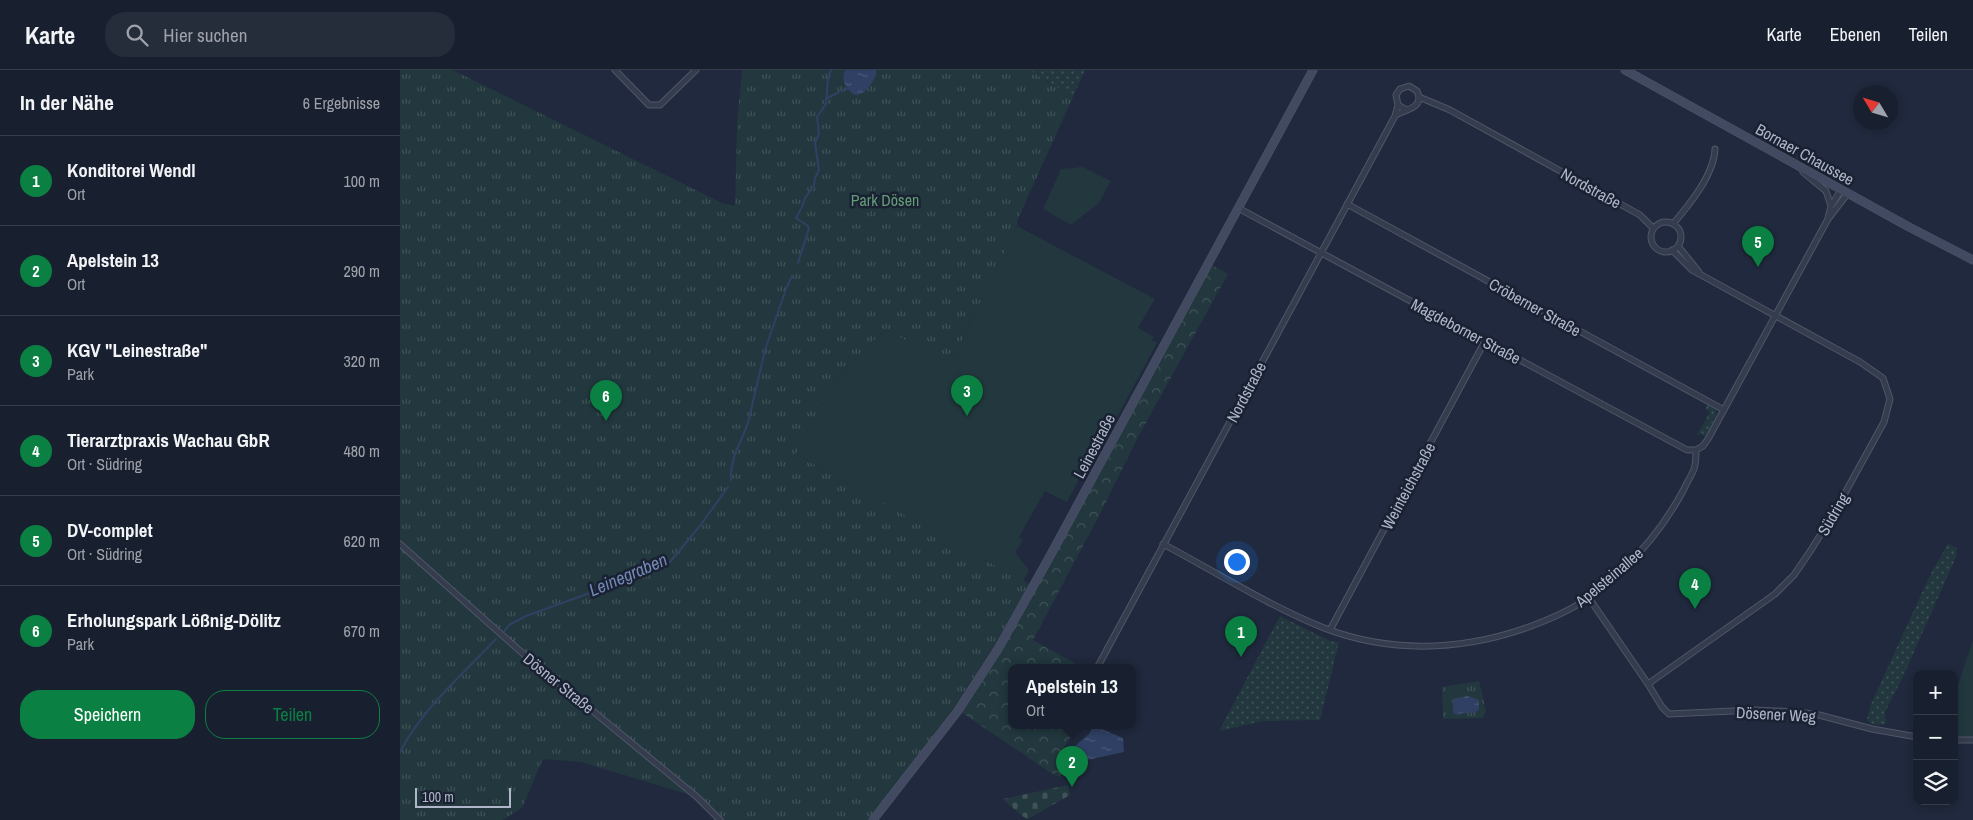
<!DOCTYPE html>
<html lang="de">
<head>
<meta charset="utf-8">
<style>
  :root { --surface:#181f2e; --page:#252c3a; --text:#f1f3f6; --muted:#9fa2aa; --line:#363d4a; --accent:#0b8043 }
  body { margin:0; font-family:"Archivo Narrow",sans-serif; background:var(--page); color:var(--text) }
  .controls { position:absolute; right:15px; bottom:15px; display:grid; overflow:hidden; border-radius:10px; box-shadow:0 2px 8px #0003 }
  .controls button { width:45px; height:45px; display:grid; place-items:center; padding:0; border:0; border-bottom:1px solid var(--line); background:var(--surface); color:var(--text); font:25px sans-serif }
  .compass { position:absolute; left:1453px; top:15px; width:45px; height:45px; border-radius:50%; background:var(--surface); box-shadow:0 2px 8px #0003; rotate:308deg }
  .scale { position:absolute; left:15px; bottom:12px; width:96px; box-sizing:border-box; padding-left:5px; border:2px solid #afb6c9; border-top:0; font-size:14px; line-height:18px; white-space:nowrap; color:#afb6c9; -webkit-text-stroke:4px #192132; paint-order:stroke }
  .you { position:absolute; left:836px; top:491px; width:18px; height:18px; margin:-12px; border:4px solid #fff; border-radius:50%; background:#1a73e8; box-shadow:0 0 0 8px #1a73e833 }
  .badge { display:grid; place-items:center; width:32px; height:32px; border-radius:50%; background:var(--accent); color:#fff; font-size:16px; font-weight:700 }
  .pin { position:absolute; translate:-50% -41px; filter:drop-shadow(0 1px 2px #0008) }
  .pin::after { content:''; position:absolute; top:26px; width:18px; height:15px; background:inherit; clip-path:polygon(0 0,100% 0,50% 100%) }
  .popup { position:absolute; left:608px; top:594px; width:128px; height:65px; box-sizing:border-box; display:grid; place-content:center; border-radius:10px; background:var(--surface); filter:drop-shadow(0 1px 4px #0005); font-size:16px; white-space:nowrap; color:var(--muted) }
  .popup b { font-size:19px; color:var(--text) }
  .popup::after { content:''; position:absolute; left:50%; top:100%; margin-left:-10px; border:10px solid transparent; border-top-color:var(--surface) }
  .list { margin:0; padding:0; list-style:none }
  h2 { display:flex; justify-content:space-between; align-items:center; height:65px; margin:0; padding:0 20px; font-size:21px }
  h2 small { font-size:16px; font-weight:400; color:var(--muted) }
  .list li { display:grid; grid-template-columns:32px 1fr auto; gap:15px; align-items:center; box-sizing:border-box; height:90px; padding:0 20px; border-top:1px solid var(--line) }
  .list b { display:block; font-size:19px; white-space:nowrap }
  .list p { margin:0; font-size:16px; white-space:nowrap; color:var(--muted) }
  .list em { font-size:16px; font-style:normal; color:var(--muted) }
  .actions { display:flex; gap:10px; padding:15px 20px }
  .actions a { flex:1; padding:11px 0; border:1px solid var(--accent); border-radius:20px; text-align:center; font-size:18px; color:var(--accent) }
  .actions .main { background:var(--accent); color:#fff }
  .icon { flex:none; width:28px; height:28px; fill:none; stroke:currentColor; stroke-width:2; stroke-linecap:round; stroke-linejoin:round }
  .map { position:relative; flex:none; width:1573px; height:750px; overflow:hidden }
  header { display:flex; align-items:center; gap:30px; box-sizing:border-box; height:70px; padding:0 25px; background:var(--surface); border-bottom:1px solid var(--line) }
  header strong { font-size:24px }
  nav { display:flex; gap:28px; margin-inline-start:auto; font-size:18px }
  .search { width:350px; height:45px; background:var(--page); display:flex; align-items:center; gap:12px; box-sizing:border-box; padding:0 18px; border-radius:20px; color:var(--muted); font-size:19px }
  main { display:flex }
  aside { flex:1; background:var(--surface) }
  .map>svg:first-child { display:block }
  .grass { fill:url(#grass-dots) }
  .forest { fill:url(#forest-crowns) }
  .cemetery { fill:url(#cemetery-stones) }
  .park { fill:url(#park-tufts) }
  .garden { fill:#22383e }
  .water { fill:url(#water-ripples) }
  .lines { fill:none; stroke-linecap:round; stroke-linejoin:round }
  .stream { stroke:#304064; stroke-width:2 }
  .street-casing { stroke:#4f5668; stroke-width:7 }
  .secondary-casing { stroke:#4f5668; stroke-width:9 }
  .street { stroke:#343c4d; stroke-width:5 }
  .secondary { stroke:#414a60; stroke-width:8 }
  .labels { text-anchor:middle; stroke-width:5; stroke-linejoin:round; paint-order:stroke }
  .street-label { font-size:16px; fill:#afb6c9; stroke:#192132 }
  .park-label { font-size:16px; fill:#649c77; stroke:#192132 }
  .water-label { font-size:18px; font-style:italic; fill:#7488b4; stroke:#192132 }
</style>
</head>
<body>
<header>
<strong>Karte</strong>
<div class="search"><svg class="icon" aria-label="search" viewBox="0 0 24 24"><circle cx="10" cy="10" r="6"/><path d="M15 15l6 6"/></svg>Hier suchen</div>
<nav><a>Karte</a><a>Ebenen</a><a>Teilen</a></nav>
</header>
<main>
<aside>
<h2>In der Nähe<small>6 Ergebnisse</small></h2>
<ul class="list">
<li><span class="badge">1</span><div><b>Konditorei Wendl</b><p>Ort</p></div><em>100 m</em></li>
<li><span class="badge">2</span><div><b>Apelstein 13</b><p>Ort</p></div><em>290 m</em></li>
<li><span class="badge">3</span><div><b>KGV &quot;Leinestraße&quot;</b><p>Park</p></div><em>320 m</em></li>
<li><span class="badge">4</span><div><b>Tierarztpraxis Wachau GbR</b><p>Ort · Südring</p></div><em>480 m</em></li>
<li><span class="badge">5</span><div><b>DV-complet</b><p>Ort · Südring</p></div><em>620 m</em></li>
<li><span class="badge">6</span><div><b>Erholungspark Lößnig-Dölitz</b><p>Park</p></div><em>670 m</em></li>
</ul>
<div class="actions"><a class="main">Speichern</a><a>Teilen</a></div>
</aside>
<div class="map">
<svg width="1573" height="750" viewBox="0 0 1573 750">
  <defs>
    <pattern id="grass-dots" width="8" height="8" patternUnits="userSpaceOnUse" patternTransform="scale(1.25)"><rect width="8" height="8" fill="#22383e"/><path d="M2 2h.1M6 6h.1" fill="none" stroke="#405359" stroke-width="1.8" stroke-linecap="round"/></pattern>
    <pattern id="forest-crowns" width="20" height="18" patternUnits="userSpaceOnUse" patternTransform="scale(1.25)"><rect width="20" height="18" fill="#22383e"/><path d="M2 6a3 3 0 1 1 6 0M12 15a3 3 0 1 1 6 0" fill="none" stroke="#405359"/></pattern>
    <pattern id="cemetery-stones" width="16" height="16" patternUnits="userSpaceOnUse" patternTransform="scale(1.25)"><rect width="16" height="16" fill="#22383e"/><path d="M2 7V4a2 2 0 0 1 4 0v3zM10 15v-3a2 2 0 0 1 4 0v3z" fill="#405359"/></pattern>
    <pattern id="park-tufts" width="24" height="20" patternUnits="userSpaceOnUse" patternTransform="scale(1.25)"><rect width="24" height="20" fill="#22383e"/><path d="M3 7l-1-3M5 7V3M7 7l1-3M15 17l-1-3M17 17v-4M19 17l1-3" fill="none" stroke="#405359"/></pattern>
    <pattern id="water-ripples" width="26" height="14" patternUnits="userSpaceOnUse" patternTransform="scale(1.25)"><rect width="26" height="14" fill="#304064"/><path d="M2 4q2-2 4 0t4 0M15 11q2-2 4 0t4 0" fill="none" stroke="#4b5979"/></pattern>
  </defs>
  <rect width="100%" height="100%" fill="#20293d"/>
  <path class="grass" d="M 629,0 L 685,0 L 673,27 Z
    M 1307,334 L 1316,339 L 1316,346 L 1305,367 L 1301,364 L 1297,365 L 1310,342 L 1305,339 Z
    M 1548,474 L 1557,478 L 1556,487 L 1502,609 L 1485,642 L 1486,654 C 1478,655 1471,656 1467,649 L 1471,634 L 1532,501 Z
    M 880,546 L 930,571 L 939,572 L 920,650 L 863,651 L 819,661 Z"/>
  <path class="forest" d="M 808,193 L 828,204 L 737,369 L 701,442 L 633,570 L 684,598 L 612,598 L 612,656 L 677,656 L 658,688 L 662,708 L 651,703 L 558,640 L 579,610 Z"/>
  <path class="cemetery" d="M 668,715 L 670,725 L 628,749 L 622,746 L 603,729 Z"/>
  <path class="park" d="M 0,0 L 53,0 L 322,133 L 335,136 L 337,54 L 342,0 L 629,0 L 673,27 L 617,151 L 617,156 L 551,293 L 485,260 L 450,293 L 429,318 L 396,384 L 629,514 L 594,576 L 551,642 L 468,750 L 323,750 L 304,730 L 297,727 L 181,692 L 143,689 L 122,738 L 102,750 L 0,750 Z
    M 1079,611 L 1086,641 L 1083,648 L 1043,649 L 1042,617 Z"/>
  <path class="garden" d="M 683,97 L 711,111 L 699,133 L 671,155 L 643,139 L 661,99 Z
    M 617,156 L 755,229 L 738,258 L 754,267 L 752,270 L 757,273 L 698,382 L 694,381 L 667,432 L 645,421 L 619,467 L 623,471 L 615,482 L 629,500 L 623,511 L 396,384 L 429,318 L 450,293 L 485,260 L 551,293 Z
    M 1573,570 L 1573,670 L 1554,670 L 1554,627 Z"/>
  <path class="water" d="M 445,0 L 476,0 L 476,5 C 472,14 465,25 455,25 C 445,19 441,10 445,0 Z
    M 1068,626 L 1079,630 L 1079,639 L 1075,643 L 1063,643 L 1058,645 L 1053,643 L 1053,629 Z
    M 692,657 L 696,657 L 723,668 L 724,682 L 664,695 L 666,684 L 690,663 Z"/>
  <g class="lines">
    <path class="stream" d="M 442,21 L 447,19
      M 426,29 L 439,22
      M 402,137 L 405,128 L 414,115 L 415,108 L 419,100 L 415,73 L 419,64 L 417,47 L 426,34 L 428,8 L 431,0
      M 398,193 L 409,158 L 407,155 L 396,148 L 401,139
      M 331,410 L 331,402 L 334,387 L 348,353 L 365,280 L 386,219 L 392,206
      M 104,562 L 109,555 L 126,546 L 237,506 L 270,492 L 299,457 L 328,417
      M 0,682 C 22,639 62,605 96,569"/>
    <g class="street-casing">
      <path id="street" d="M 215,0 L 249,35 L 260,35 L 296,0
        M 1019,27 L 1050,40 L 1240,145 L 1253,158
        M 996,45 C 1006,39 1025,38 1017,21 L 1009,16 L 1000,19 L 996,25 L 998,35 L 1005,39
        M 1403,102 L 1426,121 L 1431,136
        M 947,134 L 1324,340
        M 838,138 L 1287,380 L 1296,380
        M 1428,148 L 1431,136 L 1441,120
        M1251 167a15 15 0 1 1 30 0a15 15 0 1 1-30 0Z
        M 1273,154 C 1289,135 1314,105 1315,79
        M 1278,176 L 1299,202
        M 1296,380 L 1303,376 L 1308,369 L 1428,149 L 1448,123
        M 0,474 L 120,581 L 297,727 L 320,750
        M 763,474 C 816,502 869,536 924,558 C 989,583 1058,581 1123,559 C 1146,551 1168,542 1188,528 C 1200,520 1212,509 1223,499 C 1248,476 1268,449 1284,419 C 1287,412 1292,405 1294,399 C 1296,393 1296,386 1296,380
        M 1189,528 L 1248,614 L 1375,524 L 1394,505 L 1411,480 L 1434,443 L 1484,352 L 1490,329 L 1483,308 L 1460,292 L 1303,206 L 1292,200 L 1272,180
        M 930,560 L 1085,271
        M 697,598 L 995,46 L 998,35
        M 1248,614 L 1262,637 L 1269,644 L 1354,640 L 1398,642 L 1419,645 L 1472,659 L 1517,667
        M 1554,670 L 1573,670"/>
    </g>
    <g class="secondary-casing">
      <path id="secondary" d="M 1225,0 L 1509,157 L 1573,190
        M 473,750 L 557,642 L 598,579 L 650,486 L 913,0"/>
    </g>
    <use href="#street" class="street"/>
    <use href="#secondary" class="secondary"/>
  </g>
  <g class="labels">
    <g class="street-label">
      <text transform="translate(1405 84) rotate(29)" y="6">Bornaer Chaussee</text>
      <text transform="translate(1191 118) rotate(29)" y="6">Nordstraße</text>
      <text transform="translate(1135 237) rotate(29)" y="6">Cröberner Straße</text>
      <text transform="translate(1066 261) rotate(28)" y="6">Magdeborner Straße</text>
      <text transform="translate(846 322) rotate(-62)" y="6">Nordstraße</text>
      <text transform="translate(694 376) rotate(-62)" y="6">Leinestraße</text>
      <text transform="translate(1008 416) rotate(-62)" y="6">Weinteichstraße</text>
      <text transform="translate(1433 444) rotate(-60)" y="6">Südring</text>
      <text transform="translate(1209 507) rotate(-40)" y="6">Apelsteinallee</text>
      <text transform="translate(159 613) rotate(39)" y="6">Dösner Straße</text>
      <text transform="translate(1376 644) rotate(3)" y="6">Dösener Weg</text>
    </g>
    <g class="park-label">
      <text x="485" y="136">Park Dösen</text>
    </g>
    <g class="water-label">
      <text transform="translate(228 505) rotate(-23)" y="6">Leinegraben</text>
    </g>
  </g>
</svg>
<div class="controls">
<button>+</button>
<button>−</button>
<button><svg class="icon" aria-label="layers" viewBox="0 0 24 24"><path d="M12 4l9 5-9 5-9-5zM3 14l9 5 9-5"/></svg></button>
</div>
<svg class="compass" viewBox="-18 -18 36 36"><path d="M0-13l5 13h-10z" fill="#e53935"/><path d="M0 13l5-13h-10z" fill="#9fa2aa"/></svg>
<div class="scale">100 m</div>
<div class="you"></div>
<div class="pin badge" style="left:841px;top:587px">1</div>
<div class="pin badge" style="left:672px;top:717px">2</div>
<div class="popup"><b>Apelstein 13</b>Ort</div>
<div class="pin badge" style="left:567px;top:346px">3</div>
<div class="pin badge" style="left:1295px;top:539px">4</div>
<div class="pin badge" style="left:1358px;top:197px">5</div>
<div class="pin badge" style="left:206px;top:351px">6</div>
</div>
</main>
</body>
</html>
